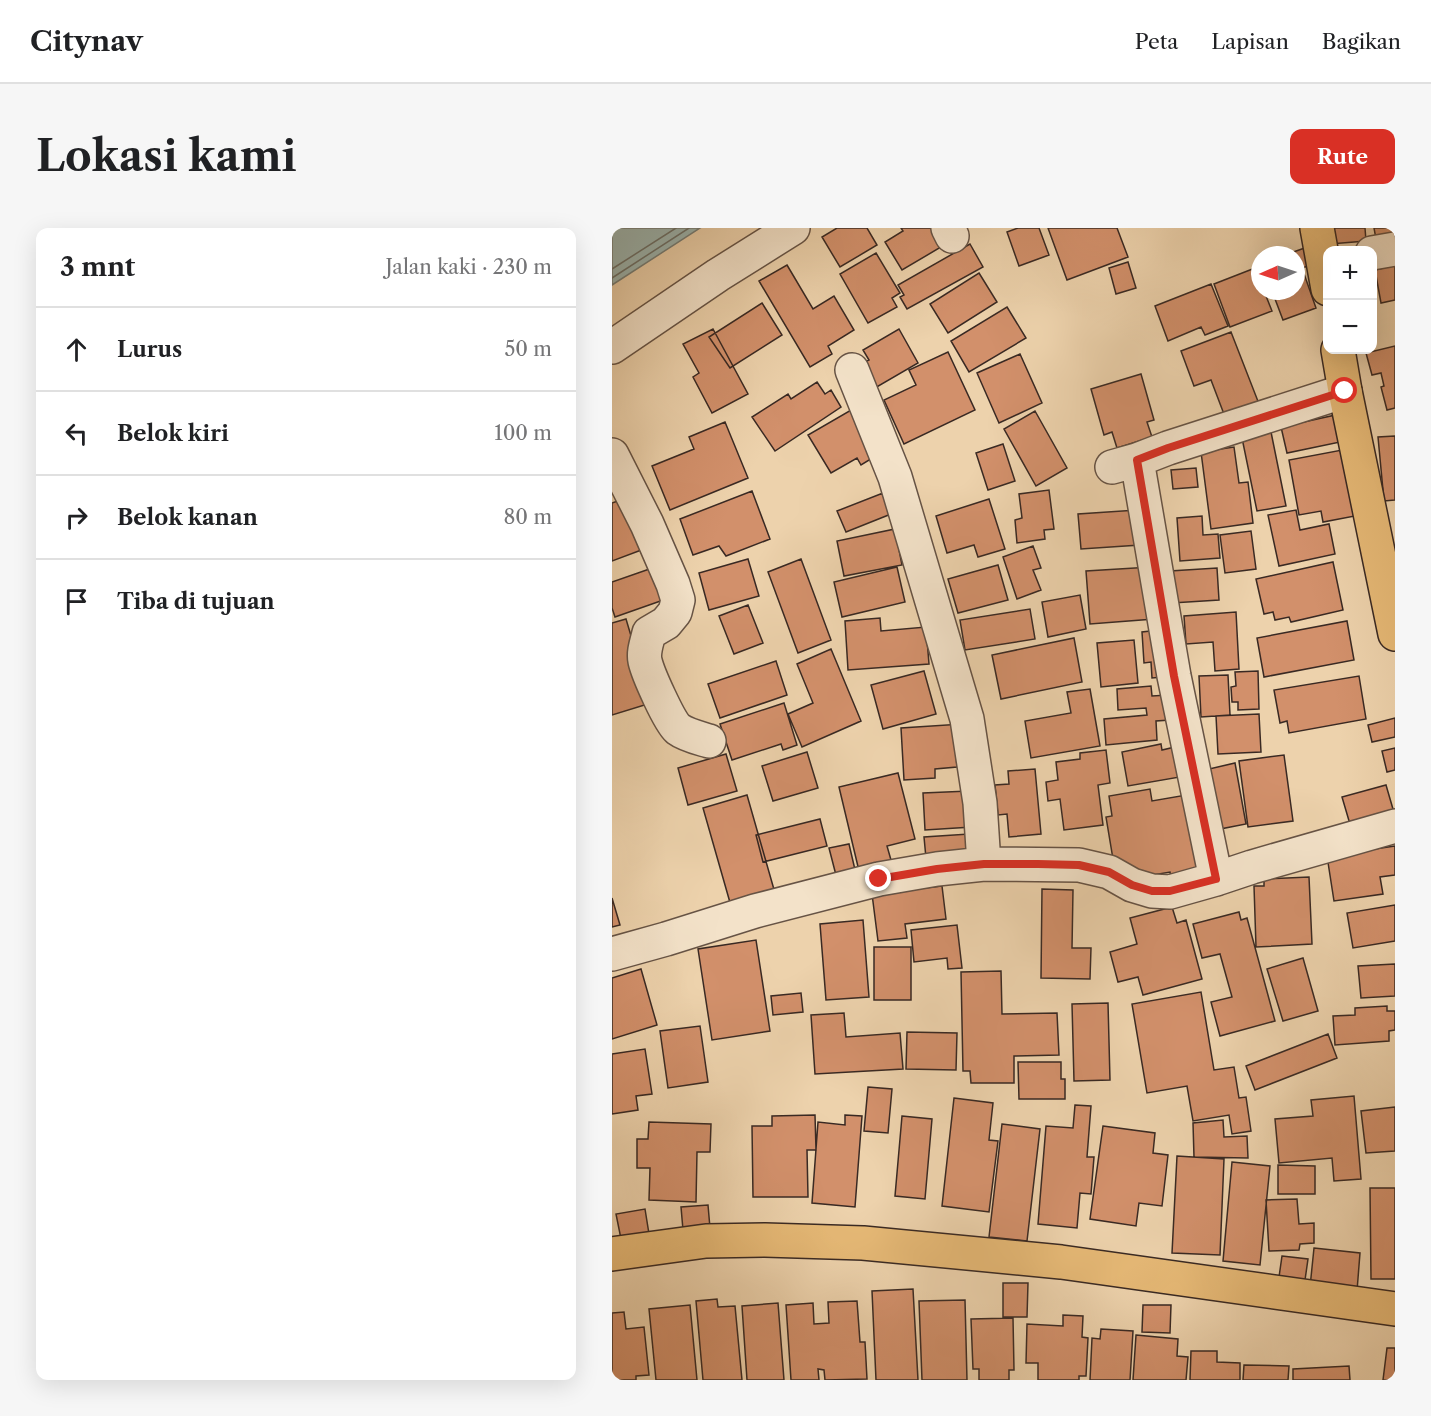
<!DOCTYPE html>
<html lang="id">
<head>
<meta charset="utf-8">
<style>
  :root { --surface:#fff; --page:#f6f6f6; --text:#202124; --muted:#757577; --line:#e0e0e0; --accent:#d93025 }
  body { margin:0; font-family:"Libre Caslon Text",serif; background:var(--page); color:var(--text) }
  .controls { position:absolute; right:18px; top:18px; display:grid; overflow:hidden; border-radius:12px; box-shadow:0 6px 24px #0002 }
  .controls button { width:54px; height:54px; display:grid; place-items:center; padding:0; border:0; border-bottom:2px solid var(--line); background:var(--surface); color:var(--text); font:30px sans-serif }
  .compass { position:absolute; left:639px; top:18px; width:54px; height:54px; border-radius:50%; background:var(--surface); box-shadow:0 6px 24px #0002; rotate:267deg }
  .stop { position:absolute; width:18px; height:18px; margin:-14px; border:4px solid #d93025; border-radius:50%; background:#fff }
  .stop.end { background:#d93025; border-color:#fff; box-shadow:0 2px 6px #0008 }
  .list { margin:0; padding:0; list-style:none }
  h2 { display:flex; justify-content:space-between; align-items:center; height:78px; margin:0; padding:0 24px; font-size:26px }
  h2 small { font-size:20px; font-weight:400; color:var(--muted) }
  .list li { display:grid; grid-template-columns:39px 1fr auto; gap:18px; align-items:center; box-sizing:border-box; height:84px; padding:0 24px; border-top:2px solid var(--line) }
  .list b { display:block; font-size:22px; white-space:nowrap }
  .list em { font-size:20px; font-style:normal; color:var(--muted) }
  .icon { flex:none; width:33px; height:33px; fill:none; stroke:currentColor; stroke-width:2; stroke-linecap:round; stroke-linejoin:round }
  .map { position:relative; flex:none; width:783px; height:1152px; overflow:hidden; border-radius:12px }
  header { display:flex; align-items:center; gap:36px; box-sizing:border-box; height:84px; padding:0 30px; background:var(--surface); border-bottom:2px solid var(--line) }
  header strong { font-size:28px }
  nav { display:flex; gap:33px; margin-inline-start:auto; font-size:21px }
  .intro { display:flex; align-items:center; justify-content:space-between; box-sizing:border-box; height:144px; padding:0 36px }
  h1 { margin:0; font-size:42px }
  .button { padding:15px 27px; border-radius:12px; background:var(--accent); color:#fff; font-size:21px; font-weight:700 }
  main { display:flex; gap:36px; padding:0 36px }
  aside { flex:1; background:var(--surface); border-radius:12px; box-shadow:0 6px 24px #0002 }
  .map>svg:first-child { display:block }
  .water { fill:#9bb6b2; stroke:#747e79; stroke-width:1.5 }
  .lines { fill:none; stroke-linecap:round; stroke-linejoin:round }
  .shore { stroke:#6a706a; stroke-width:1.5 }
  .building { fill:#d2906b; stroke:#392923; stroke-width:1.5 }
  .minor-casing { stroke:#665345; stroke-width:36 }
  .trunk-casing { stroke:#392923; stroke-width:36 }
  .minor { stroke:#f3e2c9; stroke-width:33 }
  .trunk { stroke:#e6b976; stroke-width:33 }
  .route { stroke:#d93025; stroke-width:8 }
</style>
</head>
<body>
<header>
<strong>Citynav</strong>
<nav><a>Peta</a><a>Lapisan</a><a>Bagikan</a></nav>
</header>
<div class="intro"><h1>Lokasi kami</h1><a class="button">Rute</a></div>
<main>
<aside>
<h2>3 mnt<small>Jalan kaki · 230 m</small></h2>
<ul class="list">
<li><svg class="icon" aria-label="ahead" viewBox="0 0 24 24"><path d="M12 20V5M6 11l6-6 6 6"/></svg><div><b>Lurus</b></div><em>50 m</em></li>
<li><svg class="icon" aria-label="left" viewBox="0 0 24 24"><path d="M17 20v-9H6M10 6l-5 5 5 5"/></svg><div><b>Belok kiri</b></div><em>100 m</em></li>
<li><svg class="icon" aria-label="right" viewBox="0 0 24 24"><path d="M7 20v-9h11M14 6l5 5-5 5"/></svg><div><b>Belok kanan</b></div><em>80 m</em></li>
<li><svg class="icon" aria-label="arrive" viewBox="0 0 24 24"><path d="M6 21V4h12l-3 4 3 4H6"/></svg><div><b>Tiba di tujuan</b></div></li>
</ul>
</aside>
<div class="map">
<svg width="783" height="1152" viewBox="0 0 783 1152">
  <rect width="100%" height="100%" fill="#edd2ac"/>
  <filter id="stains"><feTurbulence type="fractalNoise" baseFrequency=".00333" numOctaves="4"/><feColorMatrix values="0 0 0 0 .2 0 0 0 0 .09 0 0 0 0 .02 0 0 0 .5 -.17"/></filter>
  <radialGradient id="worn" r=".72"><stop offset=".6" stop-color="#630" stop-opacity="0"/><stop offset="1" stop-color="#630" stop-opacity=".3"/></radialGradient>
  <path class="water" d="M 0,0 L 88,0 L 0,57 Z"/>
  <g class="lines">
    <path class="shore" d="M 0,41 L 64,0
      M 0,50 L 77,0"/>
  </g>
  <path class="building" d="M 225,0 L 255,0 L 265,17 L 228,39 L 210,9 Z
    M 289,0 L 325,0 L 334,16 L 290,42 L 273,14 L 291,3 Z
    M 406,0 L 427,0 L 437,27 L 407,38 L 395,4 Z
    M 436,0 L 505,0 L 516,29 L 455,52 Z
    M 717,0 L 753,0 L 754,13 L 718,16 Z
    M 762,0 L 783,0 L 783,8 L 764,11 Z
    M 358,16 L 371,39 L 295,81 L 288,69 L 292,67 L 286,57 Z
    M 701,17 L 708,34 L 690,40 L 704,80 L 671,92 L 660,63 L 684,63 L 684,27 L 673,27 Z
    M 264,25 L 288,65 L 280,70 L 285,79 L 256,95 L 228,46 Z
    M 783,30 L 783,72 L 769,75 L 763,42 L 772,40 L 770,32 Z
    M 516,34 L 524,60 L 504,66 L 497,40 Z
    M 175,37 L 201,81 L 222,68 L 242,102 L 216,118 L 220,126 L 198,139 L 147,53 Z
    M 643,40 L 648,53 L 648,63 L 652,63 L 660,83 L 618,99 L 602,56 Z
    M 367,45 L 385,74 L 336,105 L 318,76 Z
    M 599,56 L 616,98 L 593,107 L 589,99 L 556,113 L 543,78 Z
    M 150,75 L 170,107 L 118,140 L 97,109 Z
    M 395,79 L 414,110 L 357,144 L 339,113 Z
    M 101,101 L 136,166 L 100,185 L 81,149 L 87,145 L 71,116 Z
    M 287,101 L 306,135 L 263,160 L 249,136 L 257,132 L 251,122 Z
    M 619,104 L 649,181 L 615,194 L 599,152 L 582,158 L 569,123 Z
    M 783,118 L 783,180 L 775,182 L 769,159 L 772,158 L 769,145 L 760,147 L 754,125 Z
    M 336,124 L 363,182 L 292,216 L 272,172 L 304,157 L 297,142 Z
    M 408,126 L 430,175 L 387,195 L 365,145 Z
    M 529,146 L 542,192 L 535,194 L 540,209 L 505,220 L 500,204 L 492,207 L 479,161 Z
    M 205,154 L 213,166 L 219,162 L 229,179 L 163,223 L 140,189 L 176,166 L 179,171 Z
    M 246,178 L 272,223 L 249,237 L 245,230 L 219,245 L 196,207 Z
    M 423,183 L 455,240 L 424,258 L 392,201 Z
    M 728,186 L 733,213 L 675,225 L 669,199 Z
    M 113,194 L 136,250 L 58,282 L 40,238 L 82,221 L 77,209 Z
    M 659,204 L 674,278 L 645,283 L 630,210 Z
    M 783,208 L 783,272 L 772,273 L 766,209 Z
    M 391,216 L 403,253 L 376,262 L 364,225 Z
    M 622,219 L 627,255 L 636,254 L 641,295 L 599,301 L 589,224 Z
    M 730,222 L 743,288 L 711,294 L 709,283 L 687,287 L 677,232 Z
    M 584,240 L 586,259 L 561,261 L 559,242 Z
    M 437,262 L 442,301 L 432,302 L 433,311 L 405,315 L 403,292 L 410,290 L 407,266 Z
    M 140,263 L 158,311 L 114,328 L 107,318 L 81,327 L 68,291 Z
    M 271,265 L 279,286 L 234,304 L 225,283 Z
    M 14,270 L 32,321 L 0,333 L 0,275 Z
    M 377,271 L 393,321 L 366,329 L 362,317 L 335,325 L 324,288 Z
    M 525,282 L 528,317 L 469,321 L 466,286 Z
    M 684,282 L 688,302 L 717,296 L 723,326 L 667,338 L 656,287 Z
    M 590,288 L 591,307 L 606,306 L 608,330 L 568,333 L 565,290 Z
    M 283,301 L 290,337 L 232,348 L 225,313 Z
    M 639,303 L 644,341 L 613,345 L 608,307 Z
    M 421,318 L 429,340 L 421,342 L 429,362 L 405,371 L 391,329 Z
    M 136,331 L 147,368 L 97,382 L 87,345 Z
    M 189,331 L 219,412 L 186,425 L 156,344 Z
    M 721,334 L 731,382 L 679,394 L 677,389 L 663,392 L 661,384 L 652,386 L 644,351 Z
    M 386,337 L 396,372 L 346,385 L 336,351 Z
    M 46,338 L 57,370 L 3,389 L 0,380 L 0,354 Z
    M 285,339 L 293,374 L 230,389 L 222,354 Z
    M 539,339 L 542,391 L 478,396 L 474,343 Z
    M 605,340 L 607,372 L 560,375 L 558,343 Z
    M 468,367 L 474,401 L 436,409 L 430,374 Z
    M 136,377 L 151,415 L 122,426 L 107,388 Z
    M 418,381 L 423,411 L 353,422 L 348,392 Z
    M 624,384 L 627,441 L 603,443 L 601,414 L 574,416 L 572,388 Z
    M 268,390 L 269,403 L 314,399 L 317,436 L 236,442 L 233,393 Z
    M 14,391 L 39,475 L 0,487 L 0,395 Z
    M 735,393 L 742,432 L 652,449 L 645,410 Z
    M 547,402 L 550,449 L 540,450 L 539,434 L 532,435 L 530,404 Z
    M 462,410 L 470,454 L 389,471 L 380,427 Z
    M 522,412 L 526,455 L 489,459 L 485,415 Z
    M 219,421 L 249,493 L 190,519 L 176,486 L 201,475 L 185,436 Z
    M 164,433 L 175,467 L 108,490 L 96,456 Z
    M 312,443 L 324,486 L 271,501 L 259,457 Z
    M 646,443 L 647,481 L 626,482 L 626,474 L 620,474 L 619,459 L 624,458 L 623,444 Z
    M 616,447 L 618,487 L 589,489 L 587,448 Z
    M 747,448 L 754,491 L 677,505 L 675,493 L 668,495 L 662,462 Z
    M 539,458 L 540,468 L 556,467 L 558,492 L 544,493 L 545,512 L 494,517 L 492,491 L 535,487 L 534,480 L 506,482 L 505,461 Z
    M 478,461 L 488,518 L 419,530 L 413,493 L 459,485 L 455,464 Z
    M 172,475 L 185,517 L 171,522 L 169,516 L 120,532 L 108,496 Z
    M 647,486 L 649,524 L 606,526 L 604,488 Z
    M 783,490 L 783,509 L 760,514 L 756,497 Z
    M 350,496 L 343,512 L 345,539 L 323,541 L 323,550 L 292,552 L 289,500 Z
    M 549,516 L 550,522 L 563,519 L 568,549 L 516,558 L 510,524 Z
    M 783,520 L 783,542 L 775,544 L 770,523 Z
    M 494,522 L 498,555 L 486,557 L 491,597 L 452,602 L 448,571 L 436,573 L 434,554 L 446,552 L 444,534 L 468,531 L 468,525 Z
    M 195,524 L 206,560 L 161,573 L 150,538 Z
    M 114,526 L 125,563 L 76,577 L 66,540 Z
    M 672,527 L 681,593 L 636,599 L 627,533 Z
    M 623,535 L 634,596 L 608,601 L 597,541 Z
    M 423,541 L 429,606 L 397,609 L 395,586 L 386,587 L 383,557 L 397,556 L 396,543 Z
    M 286,545 L 303,611 L 275,618 L 281,639 L 248,647 L 227,559 Z
    M 774,557 L 783,588 L 740,603 L 730,569 Z
    M 538,561 L 540,573 L 580,566 L 593,648 L 560,654 L 558,644 L 523,650 L 503,643 L 494,589 L 500,588 L 497,568 Z
    M 357,563 L 360,599 L 313,602 L 311,565 Z
    M 135,567 L 163,665 L 119,678 L 91,580 Z
    M 208,591 L 215,618 L 151,634 L 144,607 Z
    M 357,606 L 358,622 L 314,630 L 312,609 Z
    M 237,616 L 244,646 L 225,651 L 217,620 Z
    M 783,618 L 783,647 L 768,649 L 771,666 L 722,673 L 715,628 Z
    M 697,649 L 700,716 L 644,719 L 642,658 L 652,658 L 652,651 Z
    M 330,658 L 334,691 L 293,696 L 295,710 L 266,713 L 260,666 Z
    M 430,661 L 461,662 L 460,720 L 479,720 L 478,751 L 429,750 Z
    M 0,670 L 8,697 L 0,699 Z
    M 783,677 L 783,713 L 741,720 L 735,685 Z
    M 560,679 L 565,695 L 574,692 L 590,751 L 531,767 L 526,749 L 506,754 L 498,724 L 525,716 L 518,690 Z
    M 627,684 L 629,692 L 635,690 L 663,793 L 608,808 L 599,774 L 620,769 L 608,726 L 590,730 L 581,696 Z
    M 251,692 L 257,769 L 214,772 L 208,696 Z
    M 345,697 L 350,740 L 336,741 L 335,730 L 302,734 L 299,702 Z
    M 144,712 L 158,803 L 100,812 L 86,721 Z
    M 262,719 L 299,719 L 299,772 L 262,772 Z
    M 691,730 L 706,783 L 671,793 L 655,741 Z
    M 783,736 L 783,768 L 749,770 L 746,738 Z
    M 29,741 L 45,797 L 0,811 L 0,750 Z
    M 389,743 L 390,786 L 445,785 L 447,827 L 402,828 L 402,855 L 359,855 L 358,843 L 351,843 L 349,744 Z
    M 589,764 L 602,842 L 622,839 L 627,870 L 634,869 L 639,903 L 620,906 L 617,887 L 581,893 L 575,858 L 535,865 L 520,776 Z
    M 189,765 L 191,784 L 161,787 L 159,768 Z
    M 496,775 L 498,852 L 462,853 L 460,776 Z
    M 775,778 L 775,783 L 783,783 L 783,802 L 777,803 L 777,813 L 723,817 L 721,788 L 743,787 L 743,780 Z
    M 232,785 L 234,809 L 288,805 L 291,841 L 203,846 L 199,787 Z
    M 88,798 L 96,854 L 56,860 L 48,803 Z
    M 295,804 L 345,805 L 344,842 L 294,841 Z
    M 716,806 L 725,830 L 643,862 L 634,838 Z
    M 33,821 L 40,866 L 24,868 L 26,882 L 0,886 L 0,826 Z
    M 406,834 L 449,834 L 449,851 L 453,851 L 453,871 L 407,871 Z
    M 256,859 L 280,861 L 276,905 L 252,903 Z
    M 742,868 L 749,951 L 722,953 L 720,930 L 667,935 L 663,891 L 701,888 L 699,872 Z
    M 342,870 L 381,875 L 377,912 L 386,913 L 377,984 L 330,978 Z
    M 463,877 L 479,878 L 475,929 L 482,929 L 479,966 L 468,965 L 465,1000 L 426,996 L 434,898 L 461,900 Z
    M 783,879 L 783,923 L 754,925 L 749,883 Z
    M 203,887 L 204,922 L 195,922 L 196,969 L 141,969 L 140,898 L 160,898 L 160,888 Z
    M 233,887 L 250,888 L 243,979 L 200,975 L 206,894 L 233,897 Z
    M 290,888 L 320,891 L 313,971 L 283,968 Z
    M 611,892 L 612,909 L 635,908 L 636,930 L 582,929 L 581,895 Z
    M 37,894 L 99,896 L 98,924 L 85,924 L 84,974 L 37,972 L 38,940 L 25,940 L 25,911 L 36,911 Z
    M 390,896 L 428,901 L 415,1013 L 377,1009 Z
    M 491,898 L 543,905 L 541,925 L 556,927 L 550,978 L 527,975 L 524,998 L 478,991 Z
    M 565,928 L 612,931 L 608,1027 L 560,1025 Z
    M 620,934 L 658,938 L 648,1037 L 611,1033 Z
    M 666,937 L 703,938 L 703,966 L 666,966 Z
    M 758,960 L 783,960 L 783,1051 L 759,1051 Z
    M 685,971 L 687,996 L 702,995 L 702,1015 L 688,1016 L 687,1022 L 657,1023 L 654,972 Z
    M 96,977 L 98,1000 L 71,1002 L 69,979 Z
    M 33,981 L 37,1006 L 9,1011 L 4,986 Z
    M 702,1020 L 748,1025 L 745,1063 L 698,1059 Z
    M 670,1028 L 696,1031 L 693,1052 L 667,1049 Z
    M 391,1055 L 416,1055 L 415,1089 L 391,1089 Z
    M 301,1061 L 306,1152 L 264,1152 L 260,1063 Z
    M 105,1071 L 106,1079 L 123,1078 L 130,1152 L 91,1152 L 84,1073 Z
    M 353,1072 L 355,1152 L 310,1152 L 307,1073 Z
    M 245,1073 L 248,1114 L 253,1114 L 255,1151 L 213,1152 L 212,1142 L 206,1141 L 207,1152 L 179,1152 L 174,1077 L 201,1075 L 202,1096 L 217,1095 L 216,1074 Z
    M 166,1075 L 172,1152 L 135,1152 L 130,1078 Z
    M 78,1077 L 85,1152 L 44,1152 L 37,1081 Z
    M 531,1077 L 559,1077 L 558,1105 L 530,1104 Z
    M 12,1084 L 14,1101 L 32,1099 L 37,1147 L 24,1148 L 24,1152 L 0,1152 L 0,1085 Z
    M 451,1087 L 471,1088 L 470,1109 L 476,1110 L 474,1148 L 467,1148 L 467,1152 L 426,1152 L 426,1135 L 414,1135 L 415,1096 L 451,1098 Z
    M 401,1090 L 402,1142 L 397,1142 L 397,1152 L 367,1152 L 367,1141 L 361,1141 L 359,1091 Z
    M 489,1101 L 521,1103 L 518,1152 L 478,1152 L 480,1110 L 488,1111 Z
    M 524,1107 L 566,1111 L 565,1128 L 576,1129 L 574,1152 L 521,1152 Z
    M 775,1120 L 783,1120 L 783,1152 L 771,1152 Z
    M 579,1123 L 605,1123 L 605,1134 L 628,1135 L 628,1152 L 578,1152 Z
    M 632,1137 L 677,1138 L 676,1152 L 631,1152 Z
    M 737,1138 L 738,1152 L 681,1152 L 681,1141 Z"/>
  <g class="lines">
    <g class="minor-casing">
      <path id="minor" d="M 336,0 L 340,8
        M 760,25 L 783,21
        M 0,119 L 106,47 L 181,0
        M 240,142 L 283,249 L 355,491 L 368,575 L 372,636
        M 0,227 L 35,296 L 61,356 L 66,372 L 63,384 L 54,395 L 37,405 C 35,414 31,424 33,433 C 36,446 57,493 66,501 C 74,507 87,510 97,513
        M 525,232 L 562,448 L 604,651
        M 500,239 L 525,232 L 556,220 L 733,163
        M 0,726 L 54,711 L 143,683 L 267,651 L 325,641 L 372,636 L 467,637 L 497,644 L 520,657 L 540,663 L 558,664 L 604,651 L 640,639 L 783,598"/>
    </g>
    <g class="trunk-casing">
      <path id="trunk" d="M 705,0 L 716,61
        M 726,122 L 733,163 L 783,406
        M 0,1026 L 94,1013 L 153,1012 L 251,1015 L 449,1034 L 783,1081"/>
    </g>
    <use href="#minor" class="minor"/>
    <use href="#trunk" class="trunk"/>
  </g>
  <g class="lines">
    <path class="route" d="M 267,651 L 325,641 L 372,636 L 426,636 L 467,637 L 497,644 L 520,657 L 540,663 L 558,663 L 604,651 L 562,448 L 525,232 L 556,220 L 733,163"/>
  </g>
  <rect width="100%" height="100%" filter="url(#stains)"/>
  <rect width="100%" height="100%" fill="url(#worn)"/>
</svg>
<div class="controls">
<button>+</button>
<button>−</button>
</div>
<svg class="compass" viewBox="-18 -18 36 36"><path d="M0-13l5 13h-10z" fill="#e53935"/><path d="M0 13l5-13h-10z" fill="#757577"/></svg>
<div class="stop" style="left:733px;top:163px"></div>
<div class="stop end" style="left:267px;top:651px"></div>
</div>
</main>
</body>
</html>
